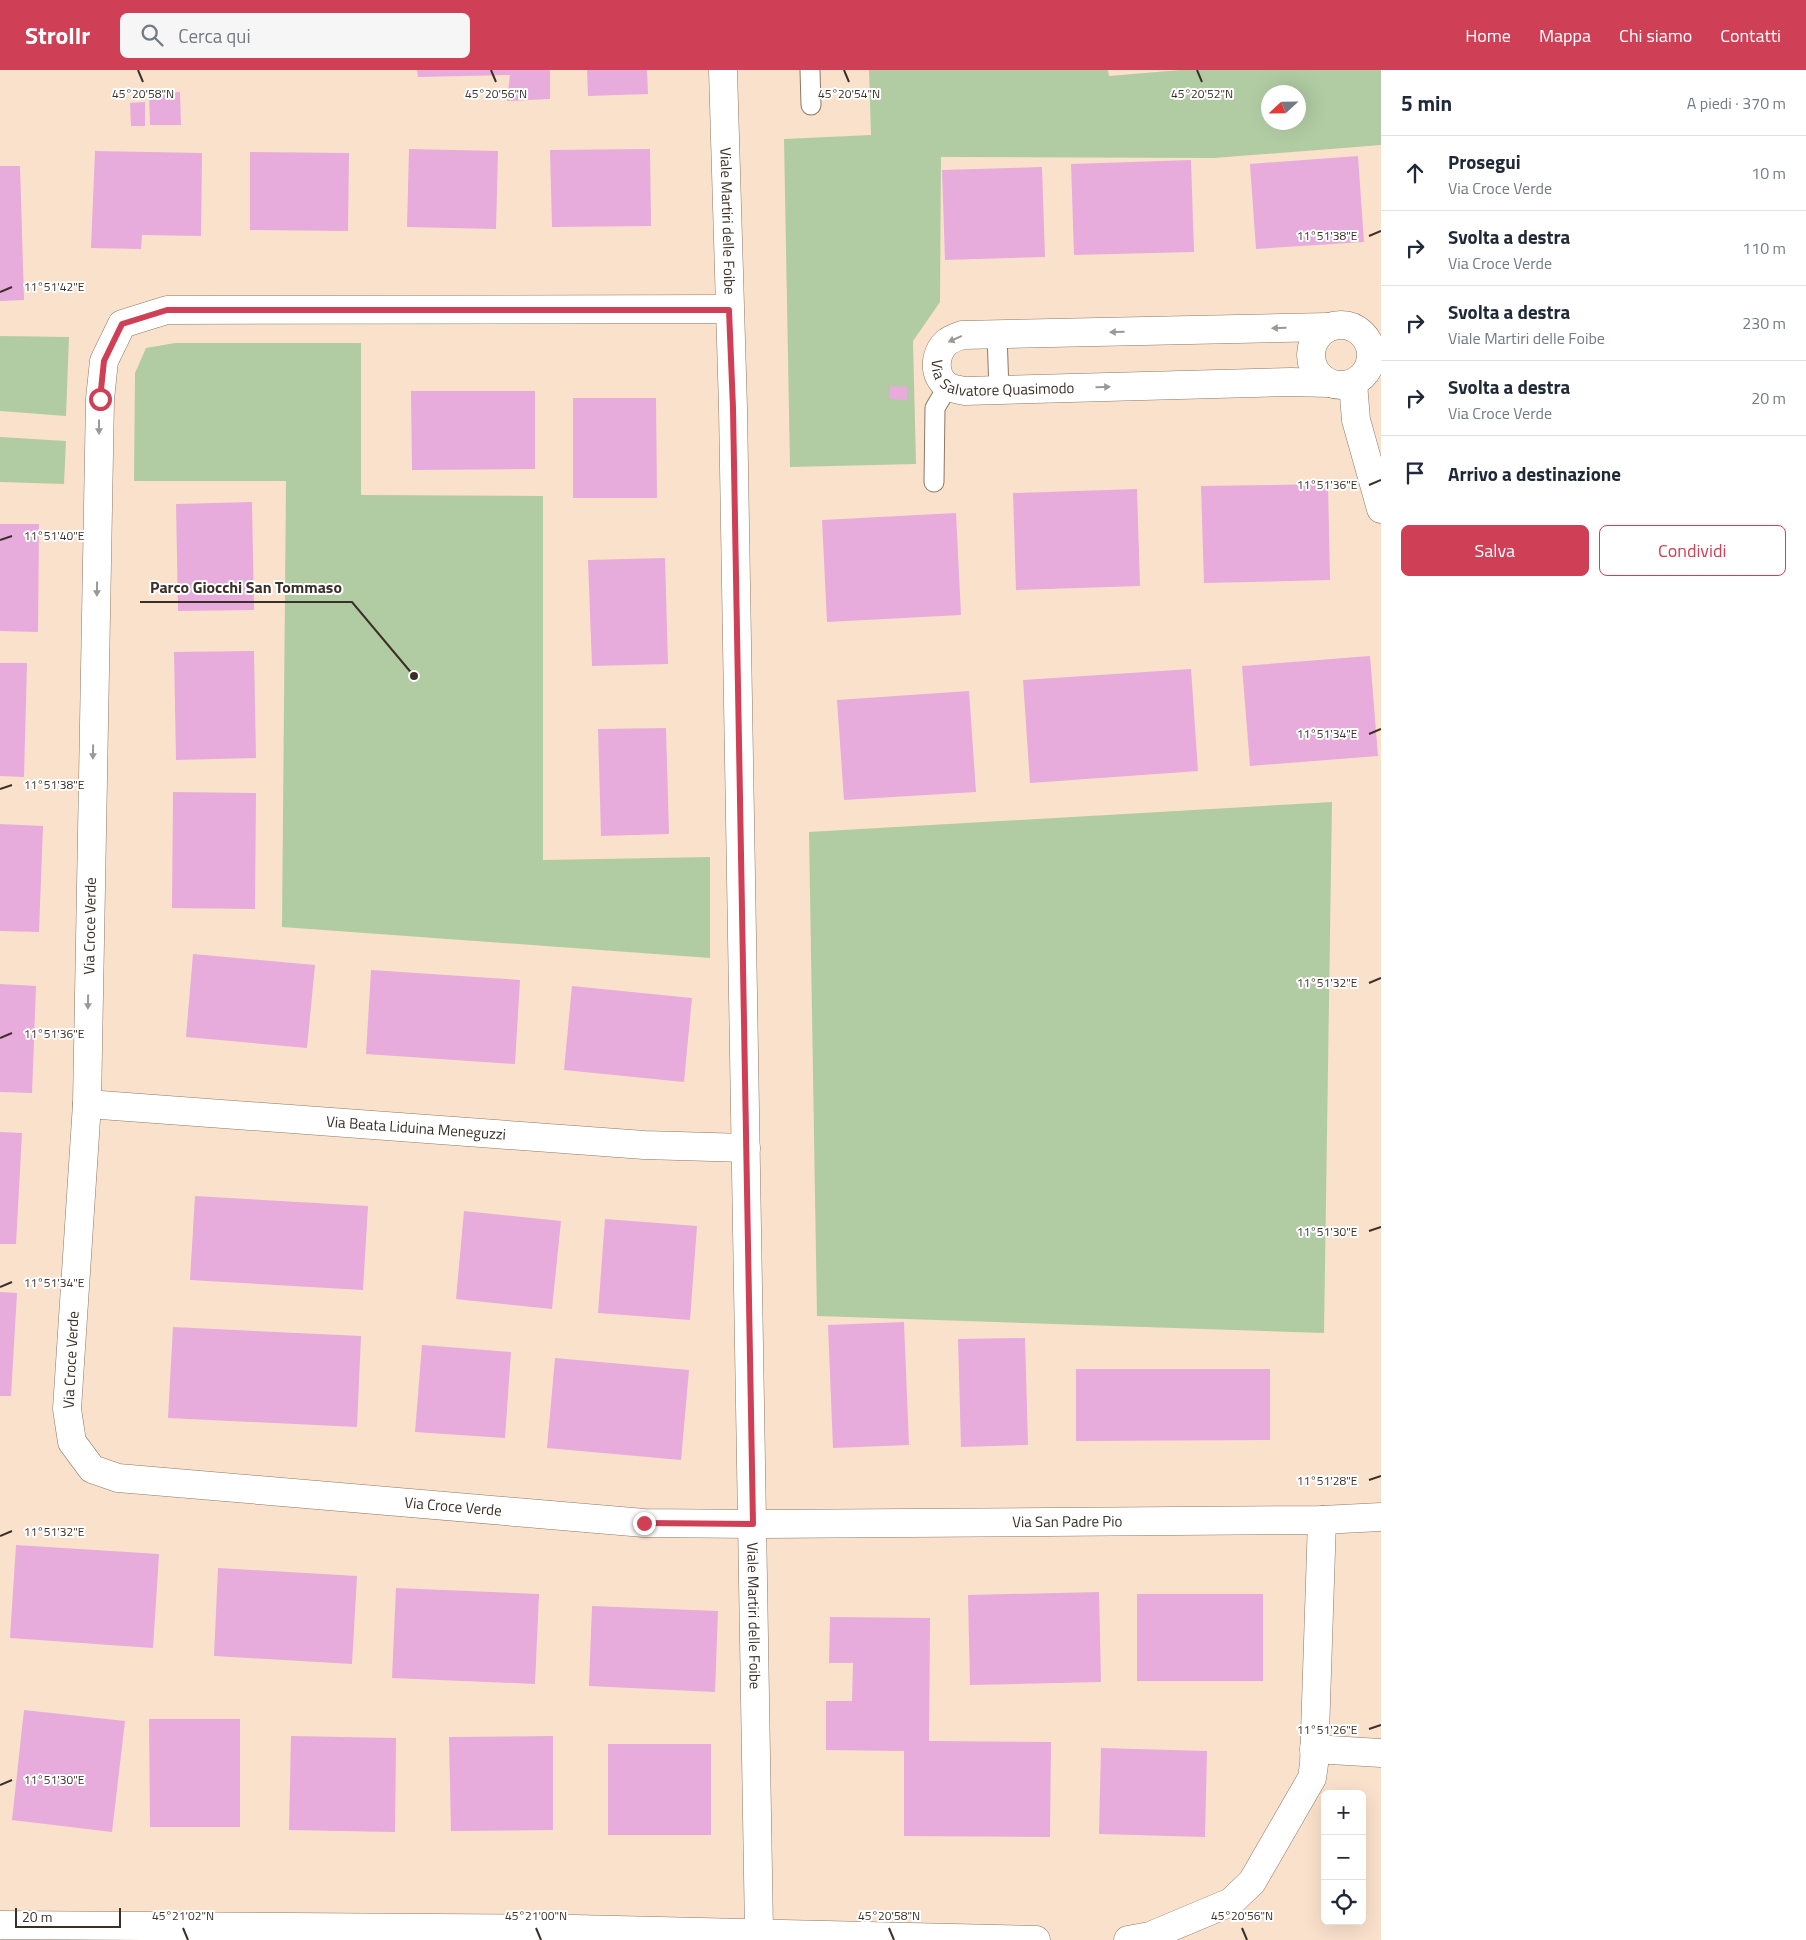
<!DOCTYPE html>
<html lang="it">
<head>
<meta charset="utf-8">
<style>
  :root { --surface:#fff; --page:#f6f6f7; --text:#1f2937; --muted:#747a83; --line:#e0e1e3; --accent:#cf3f56 }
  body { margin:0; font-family:"Titillium Web",sans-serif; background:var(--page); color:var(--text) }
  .controls { position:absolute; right:15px; bottom:15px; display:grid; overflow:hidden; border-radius:8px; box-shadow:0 5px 20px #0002 }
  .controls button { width:45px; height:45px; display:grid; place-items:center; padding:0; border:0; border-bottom:1px solid var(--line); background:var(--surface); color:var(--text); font:25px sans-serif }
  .compass { position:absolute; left:1261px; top:15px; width:45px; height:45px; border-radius:50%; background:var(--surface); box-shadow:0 5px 20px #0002; rotate:248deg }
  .scale { position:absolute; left:15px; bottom:12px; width:106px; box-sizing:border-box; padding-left:5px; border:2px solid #3a3028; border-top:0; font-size:14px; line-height:18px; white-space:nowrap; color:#3a3028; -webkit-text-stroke:4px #fff; paint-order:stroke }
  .stop { position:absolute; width:15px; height:15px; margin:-11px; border:4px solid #cf3f56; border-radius:50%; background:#fff }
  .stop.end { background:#cf3f56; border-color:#fff; box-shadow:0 1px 5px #0008 }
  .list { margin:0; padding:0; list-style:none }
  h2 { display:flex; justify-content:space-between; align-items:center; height:65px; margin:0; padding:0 20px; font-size:21px }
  h2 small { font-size:16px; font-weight:400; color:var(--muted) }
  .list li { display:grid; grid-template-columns:32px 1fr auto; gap:15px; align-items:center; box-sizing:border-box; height:75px; padding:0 20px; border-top:1px solid var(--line) }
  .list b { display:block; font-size:19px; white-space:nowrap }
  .list p { margin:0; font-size:16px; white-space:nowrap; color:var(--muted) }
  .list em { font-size:16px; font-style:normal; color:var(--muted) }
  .actions { display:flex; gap:10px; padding:15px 20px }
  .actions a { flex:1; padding:11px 0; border:1px solid var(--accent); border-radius:8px; text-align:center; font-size:18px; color:var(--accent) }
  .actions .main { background:var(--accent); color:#fff }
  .icon { flex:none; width:28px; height:28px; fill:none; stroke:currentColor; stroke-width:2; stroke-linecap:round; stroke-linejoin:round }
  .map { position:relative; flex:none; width:1381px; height:1870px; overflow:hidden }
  header { display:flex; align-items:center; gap:30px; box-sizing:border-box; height:70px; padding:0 25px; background:var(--accent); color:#fff }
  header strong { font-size:24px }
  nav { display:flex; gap:28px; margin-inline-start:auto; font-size:18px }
  .search { width:350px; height:45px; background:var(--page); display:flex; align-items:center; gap:12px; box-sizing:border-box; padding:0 18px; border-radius:8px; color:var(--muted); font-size:19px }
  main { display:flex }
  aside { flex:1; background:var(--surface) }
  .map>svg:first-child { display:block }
  .green { fill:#b1cca3; fill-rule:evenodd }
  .building { fill:#e7acdc }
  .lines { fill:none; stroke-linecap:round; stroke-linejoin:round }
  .service-casing { stroke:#8e7864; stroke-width:21 }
  .minor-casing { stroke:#8e7864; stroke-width:29 }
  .service { stroke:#fff; stroke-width:19 }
  .minor { stroke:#fff; stroke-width:28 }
  .oneway { fill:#9c9894 }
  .route { stroke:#cf3f56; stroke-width:6 }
  .ticks { fill:none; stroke:#3a3028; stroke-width:2 }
  .labels { text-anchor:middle; stroke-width:4; stroke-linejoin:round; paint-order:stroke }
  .street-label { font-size:15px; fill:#3a3028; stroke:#fff }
  .ticks-label { font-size:12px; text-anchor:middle; fill:#3a3028; stroke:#fff; stroke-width:4; stroke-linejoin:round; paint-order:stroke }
  .leader { fill:none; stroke:#3a3028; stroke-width:2 }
  .callout-dot { fill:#3a3028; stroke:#fff; stroke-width:2 }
  .callout-label { font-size:16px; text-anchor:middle; font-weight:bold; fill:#3a3028; stroke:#fff; stroke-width:4; stroke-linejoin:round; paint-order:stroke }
</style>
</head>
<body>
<header>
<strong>Strollr</strong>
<div class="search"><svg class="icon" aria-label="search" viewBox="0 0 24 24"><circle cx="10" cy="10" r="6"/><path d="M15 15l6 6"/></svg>Cerca qui</div>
<nav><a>Home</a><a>Mappa</a><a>Chi siamo</a><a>Contatti</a></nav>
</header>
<main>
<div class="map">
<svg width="1381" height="1870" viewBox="0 0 1381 1870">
  <rect width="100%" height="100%" fill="#fae1cc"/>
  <path class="green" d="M 869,0 L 1108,0 L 1109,6 L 1180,0 L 1381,0 L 1381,75 L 1214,88 L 941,87 L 940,232 L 913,271 L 916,394 L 790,397 L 784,69 L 871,65 ZM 1268,22 L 1298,22 L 1298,52 L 1268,52 Z
    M 0,266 L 69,267 L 66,346 L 0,341 Z
    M 175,273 L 361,273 L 361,425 L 543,426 L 543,790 L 710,787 L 710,888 L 282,857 L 286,411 L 134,411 L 135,303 L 146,278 Z
    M 0,367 L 66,371 L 64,414 L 0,412 Z
    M 1332,732 L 1324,1263 L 817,1246 L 809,762 Z"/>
  <path class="building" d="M 417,0 L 550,0 L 550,29 L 507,31 L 510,5 L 418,7 Z
    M 587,0 L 647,0 L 648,24 L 588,26 Z
    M 180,22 L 181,55 L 150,55 L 149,23 Z
    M 145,32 L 145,56 L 131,56 L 130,33 Z
    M 409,79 L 498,81 L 496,159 L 407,157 Z
    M 650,79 L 651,156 L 552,157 L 550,80 Z
    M 95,81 L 202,83 L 201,166 L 142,165 L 141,179 L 91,178 Z
    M 250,82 L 349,83 L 348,161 L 250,160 Z
    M 1358,86 L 1364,172 L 1256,179 L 1250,94 Z
    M 1191,90 L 1194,182 L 1074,185 L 1071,94 Z
    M 0,96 L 20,96 L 24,230 L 0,231 Z
    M 1042,97 L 1045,187 L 945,190 L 942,100 Z
    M 890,316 L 907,317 L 907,330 L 890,329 Z
    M 411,321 L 535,321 L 535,399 L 412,400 Z
    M 573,328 L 656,328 L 657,428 L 573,428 Z
    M 1328,414 L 1330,510 L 1204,513 L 1201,416 Z
    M 1137,419 L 1140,516 L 1016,520 L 1013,423 Z
    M 252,432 L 254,540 L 178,541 L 176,434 Z
    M 956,443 L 961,545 L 827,552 L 822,450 Z
    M 0,454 L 39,454 L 38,562 L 0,561 Z
    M 665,488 L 668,594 L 592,596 L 588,490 Z
    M 254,581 L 256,688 L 176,690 L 174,582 Z
    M 1370,586 L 1378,686 L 1250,696 L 1242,596 Z
    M 0,593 L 27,593 L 24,707 L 0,706 Z
    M 1191,599 L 1198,701 L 1030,713 L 1023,610 Z
    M 969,621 L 976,722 L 844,730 L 837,630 Z
    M 666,658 L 669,764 L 601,766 L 598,659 Z
    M 173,722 L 256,723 L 255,839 L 172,838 Z
    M 0,754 L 43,756 L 39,862 L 0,861 Z
    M 193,884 L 315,895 L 307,978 L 186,967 Z
    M 371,900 L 520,910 L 515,994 L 366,984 Z
    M 0,914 L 36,916 L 32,1023 L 0,1022 Z
    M 572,916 L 692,928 L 684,1012 L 564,1000 Z
    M 0,1062 L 22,1063 L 16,1174 L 0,1174 Z
    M 195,1126 L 368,1136 L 363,1220 L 190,1210 Z
    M 464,1141 L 561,1151 L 552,1239 L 456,1229 Z
    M 605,1149 L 697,1156 L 690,1250 L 598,1243 Z
    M 0,1222 L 17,1223 L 11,1326 L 0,1326 Z
    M 904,1252 L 909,1375 L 833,1378 L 828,1255 Z
    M 173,1257 L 361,1266 L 357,1357 L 168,1348 Z
    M 1025,1268 L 1028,1375 L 961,1377 L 958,1269 Z
    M 422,1275 L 511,1282 L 505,1368 L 415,1362 Z
    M 555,1288 L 689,1300 L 681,1390 L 547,1378 Z
    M 1076,1299 L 1270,1299 L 1270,1370 L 1076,1371 Z
    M 16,1475 L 159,1484 L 153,1578 L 10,1568 Z
    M 218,1498 L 357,1506 L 352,1594 L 214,1586 Z
    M 396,1518 L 539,1524 L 535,1614 L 392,1608 Z
    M 1099,1522 L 1101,1612 L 970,1615 L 968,1525 Z
    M 1137,1524 L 1263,1524 L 1263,1611 L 1137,1611 Z
    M 592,1536 L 718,1541 L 715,1622 L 589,1616 Z
    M 830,1547 L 930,1548 L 929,1671 L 1051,1672 L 1050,1767 L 904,1766 L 904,1681 L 826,1680 L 826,1631 L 852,1631 L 853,1593 L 829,1593 Z
    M 24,1640 L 125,1651 L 112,1762 L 12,1750 Z
    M 149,1649 L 240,1649 L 240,1757 L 150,1757 Z
    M 291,1666 L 396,1668 L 395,1762 L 289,1760 Z
    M 553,1666 L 553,1760 L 451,1761 L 449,1667 Z
    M 608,1674 L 711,1674 L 711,1765 L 608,1765 Z
    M 1101,1678 L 1207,1681 L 1205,1767 L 1099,1764 Z"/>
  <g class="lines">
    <g class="service-casing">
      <path id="service" d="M 810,0 L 811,35
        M 997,264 L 999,321
        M 934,412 L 935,338 L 948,316"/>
    </g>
    <g class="minor-casing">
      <g id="minor">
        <path id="s1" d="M 723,0 L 733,338 L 759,1862"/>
        <path id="s2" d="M 729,239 L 167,240 L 122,254 L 104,291 L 100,329 L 87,1034 L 67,1339 L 72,1372 L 92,1399 L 118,1408 L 644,1453 L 753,1454 L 1322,1450 L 1381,1447"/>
        <circle cx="1341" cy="285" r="30"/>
        <path id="s3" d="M 1328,257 L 962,265 C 957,267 951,269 947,272 C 934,283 932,307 949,317 C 953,319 960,320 965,321 L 1291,312 L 1329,313"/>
        <path d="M 1353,313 L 1356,350 L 1381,439"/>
        <path id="s4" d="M 87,1034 L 644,1075 L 746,1078"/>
        <path d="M 1314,1679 L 1381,1683"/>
        <path d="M 0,1855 L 575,1859 L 1036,1870"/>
        <path d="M 1128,1870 L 1150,1866 L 1231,1832 L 1252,1812 L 1312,1708 L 1314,1694 L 1322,1450"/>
      </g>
    </g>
    <use href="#service" class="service"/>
    <use href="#minor" class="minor"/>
  </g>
  <defs><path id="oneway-solid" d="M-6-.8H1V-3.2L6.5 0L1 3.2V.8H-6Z" transform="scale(1.25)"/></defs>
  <g class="oneway">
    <use href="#oneway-solid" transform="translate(1279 258) rotate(179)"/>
    <use href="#oneway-solid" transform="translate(1117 262) rotate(179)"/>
    <use href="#oneway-solid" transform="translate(955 269) rotate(156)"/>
    <use href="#oneway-solid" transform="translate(1103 317) rotate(-2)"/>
    <use href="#oneway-solid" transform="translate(99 357) rotate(90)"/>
    <use href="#oneway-solid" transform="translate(97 519) rotate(91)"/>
    <use href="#oneway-solid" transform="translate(93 682) rotate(91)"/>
    <use href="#oneway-solid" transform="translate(88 932) rotate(91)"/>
  </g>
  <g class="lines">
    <path class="route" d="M 100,329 L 104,291 L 122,254 L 167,240 L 729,240 L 733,338 L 753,1454 L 644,1453"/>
  </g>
  <path class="ticks" d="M 138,0 L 143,12M 491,0 L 496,12M 844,0 L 849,12M 1197,0 L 1202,12M 1369,166 L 1381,161M 0,222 L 12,217M 1369,415 L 1381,410M 0,470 L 12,466M 1369,664 L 1381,659M 0,719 L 12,715M 1369,913 L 1381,908M 0,968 L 12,963M 1369,1161 L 1381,1157M 0,1217 L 12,1212M 1369,1410 L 1381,1406M 0,1466 L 12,1461M 1369,1659 L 1381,1655M 0,1715 L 12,1710M 183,1858 L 188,1870M 536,1858 L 541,1870M 889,1858 L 894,1870M 1242,1858 L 1247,1870"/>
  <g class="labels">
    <g class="street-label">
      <text dy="5" stroke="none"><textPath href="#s1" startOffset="151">Viale Martiri delle Foibe</textPath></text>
      <text dy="5" stroke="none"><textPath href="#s3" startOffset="482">Via Salvatore Quasimodo</textPath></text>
      <text transform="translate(90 856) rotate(-89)" y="5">Via Croce Verde</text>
      <text dy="5" stroke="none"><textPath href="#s4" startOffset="330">Via Beata Liduina Meneguzzi</textPath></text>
      <text transform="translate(71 1290) rotate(-87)" y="5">Via Croce Verde</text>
      <text dy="5" stroke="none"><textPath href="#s2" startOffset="2130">Via Croce Verde</textPath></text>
      <text dy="5" stroke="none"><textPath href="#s2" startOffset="2745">Via San Padre Pio</textPath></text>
      <text dy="5" stroke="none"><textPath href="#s1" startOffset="1546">Viale Martiri delle Foibe</textPath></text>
    </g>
  </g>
  <g class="ticks-label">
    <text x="143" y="28">45°20'58"N</text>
    <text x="496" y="28">45°20'56"N</text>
    <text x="849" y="28">45°20'54"N</text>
    <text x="1202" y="28">45°20'52"N</text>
    <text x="1327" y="170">11°51'38"E</text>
    <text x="54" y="221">11°51'42"E</text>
    <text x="1327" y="419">11°51'36"E</text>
    <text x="54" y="470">11°51'40"E</text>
    <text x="1327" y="668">11°51'34"E</text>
    <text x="54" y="719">11°51'38"E</text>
    <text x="1327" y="917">11°51'32"E</text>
    <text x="54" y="968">11°51'36"E</text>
    <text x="1327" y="1166">11°51'30"E</text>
    <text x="54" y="1217">11°51'34"E</text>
    <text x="1327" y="1415">11°51'28"E</text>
    <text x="54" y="1466">11°51'32"E</text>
    <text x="1327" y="1664">11°51'26"E</text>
    <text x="54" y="1714">11°51'30"E</text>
    <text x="183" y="1850">45°21'02"N</text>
    <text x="536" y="1850">45°21'00"N</text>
    <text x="889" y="1850">45°20'58"N</text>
    <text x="1242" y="1850">45°20'56"N</text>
  </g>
  <path class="leader" d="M414 606L352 532H140"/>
  <circle class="callout-dot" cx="414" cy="606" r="5"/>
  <g class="callout-label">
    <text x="246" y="523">Parco Giocchi San Tommaso</text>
  </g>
</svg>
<div class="controls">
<button>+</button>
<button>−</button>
<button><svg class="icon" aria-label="locate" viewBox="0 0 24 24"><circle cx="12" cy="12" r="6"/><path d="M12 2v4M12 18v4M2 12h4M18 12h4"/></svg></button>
</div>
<svg class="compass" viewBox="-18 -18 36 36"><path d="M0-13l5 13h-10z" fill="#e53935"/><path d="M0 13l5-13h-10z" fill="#747a83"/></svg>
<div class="scale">20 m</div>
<div class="stop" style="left:100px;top:329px"></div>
<div class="stop end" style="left:644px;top:1453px"></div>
</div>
<aside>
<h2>5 min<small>A piedi · 370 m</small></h2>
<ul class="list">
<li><svg class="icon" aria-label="ahead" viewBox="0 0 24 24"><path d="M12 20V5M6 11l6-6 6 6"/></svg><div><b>Prosegui</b><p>Via Croce Verde</p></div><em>10 m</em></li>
<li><svg class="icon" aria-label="right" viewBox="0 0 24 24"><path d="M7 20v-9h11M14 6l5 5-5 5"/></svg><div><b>Svolta a destra</b><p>Via Croce Verde</p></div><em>110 m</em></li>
<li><svg class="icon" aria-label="right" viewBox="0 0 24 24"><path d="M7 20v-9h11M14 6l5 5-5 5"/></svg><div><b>Svolta a destra</b><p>Viale Martiri delle Foibe</p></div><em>230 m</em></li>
<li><svg class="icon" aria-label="right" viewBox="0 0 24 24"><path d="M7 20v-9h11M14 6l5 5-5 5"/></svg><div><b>Svolta a destra</b><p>Via Croce Verde</p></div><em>20 m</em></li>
<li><svg class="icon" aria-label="arrive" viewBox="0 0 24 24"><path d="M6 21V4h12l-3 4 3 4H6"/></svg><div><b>Arrivo a destinazione</b></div></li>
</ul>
<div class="actions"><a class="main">Salva</a><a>Condividi</a></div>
</aside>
</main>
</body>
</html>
